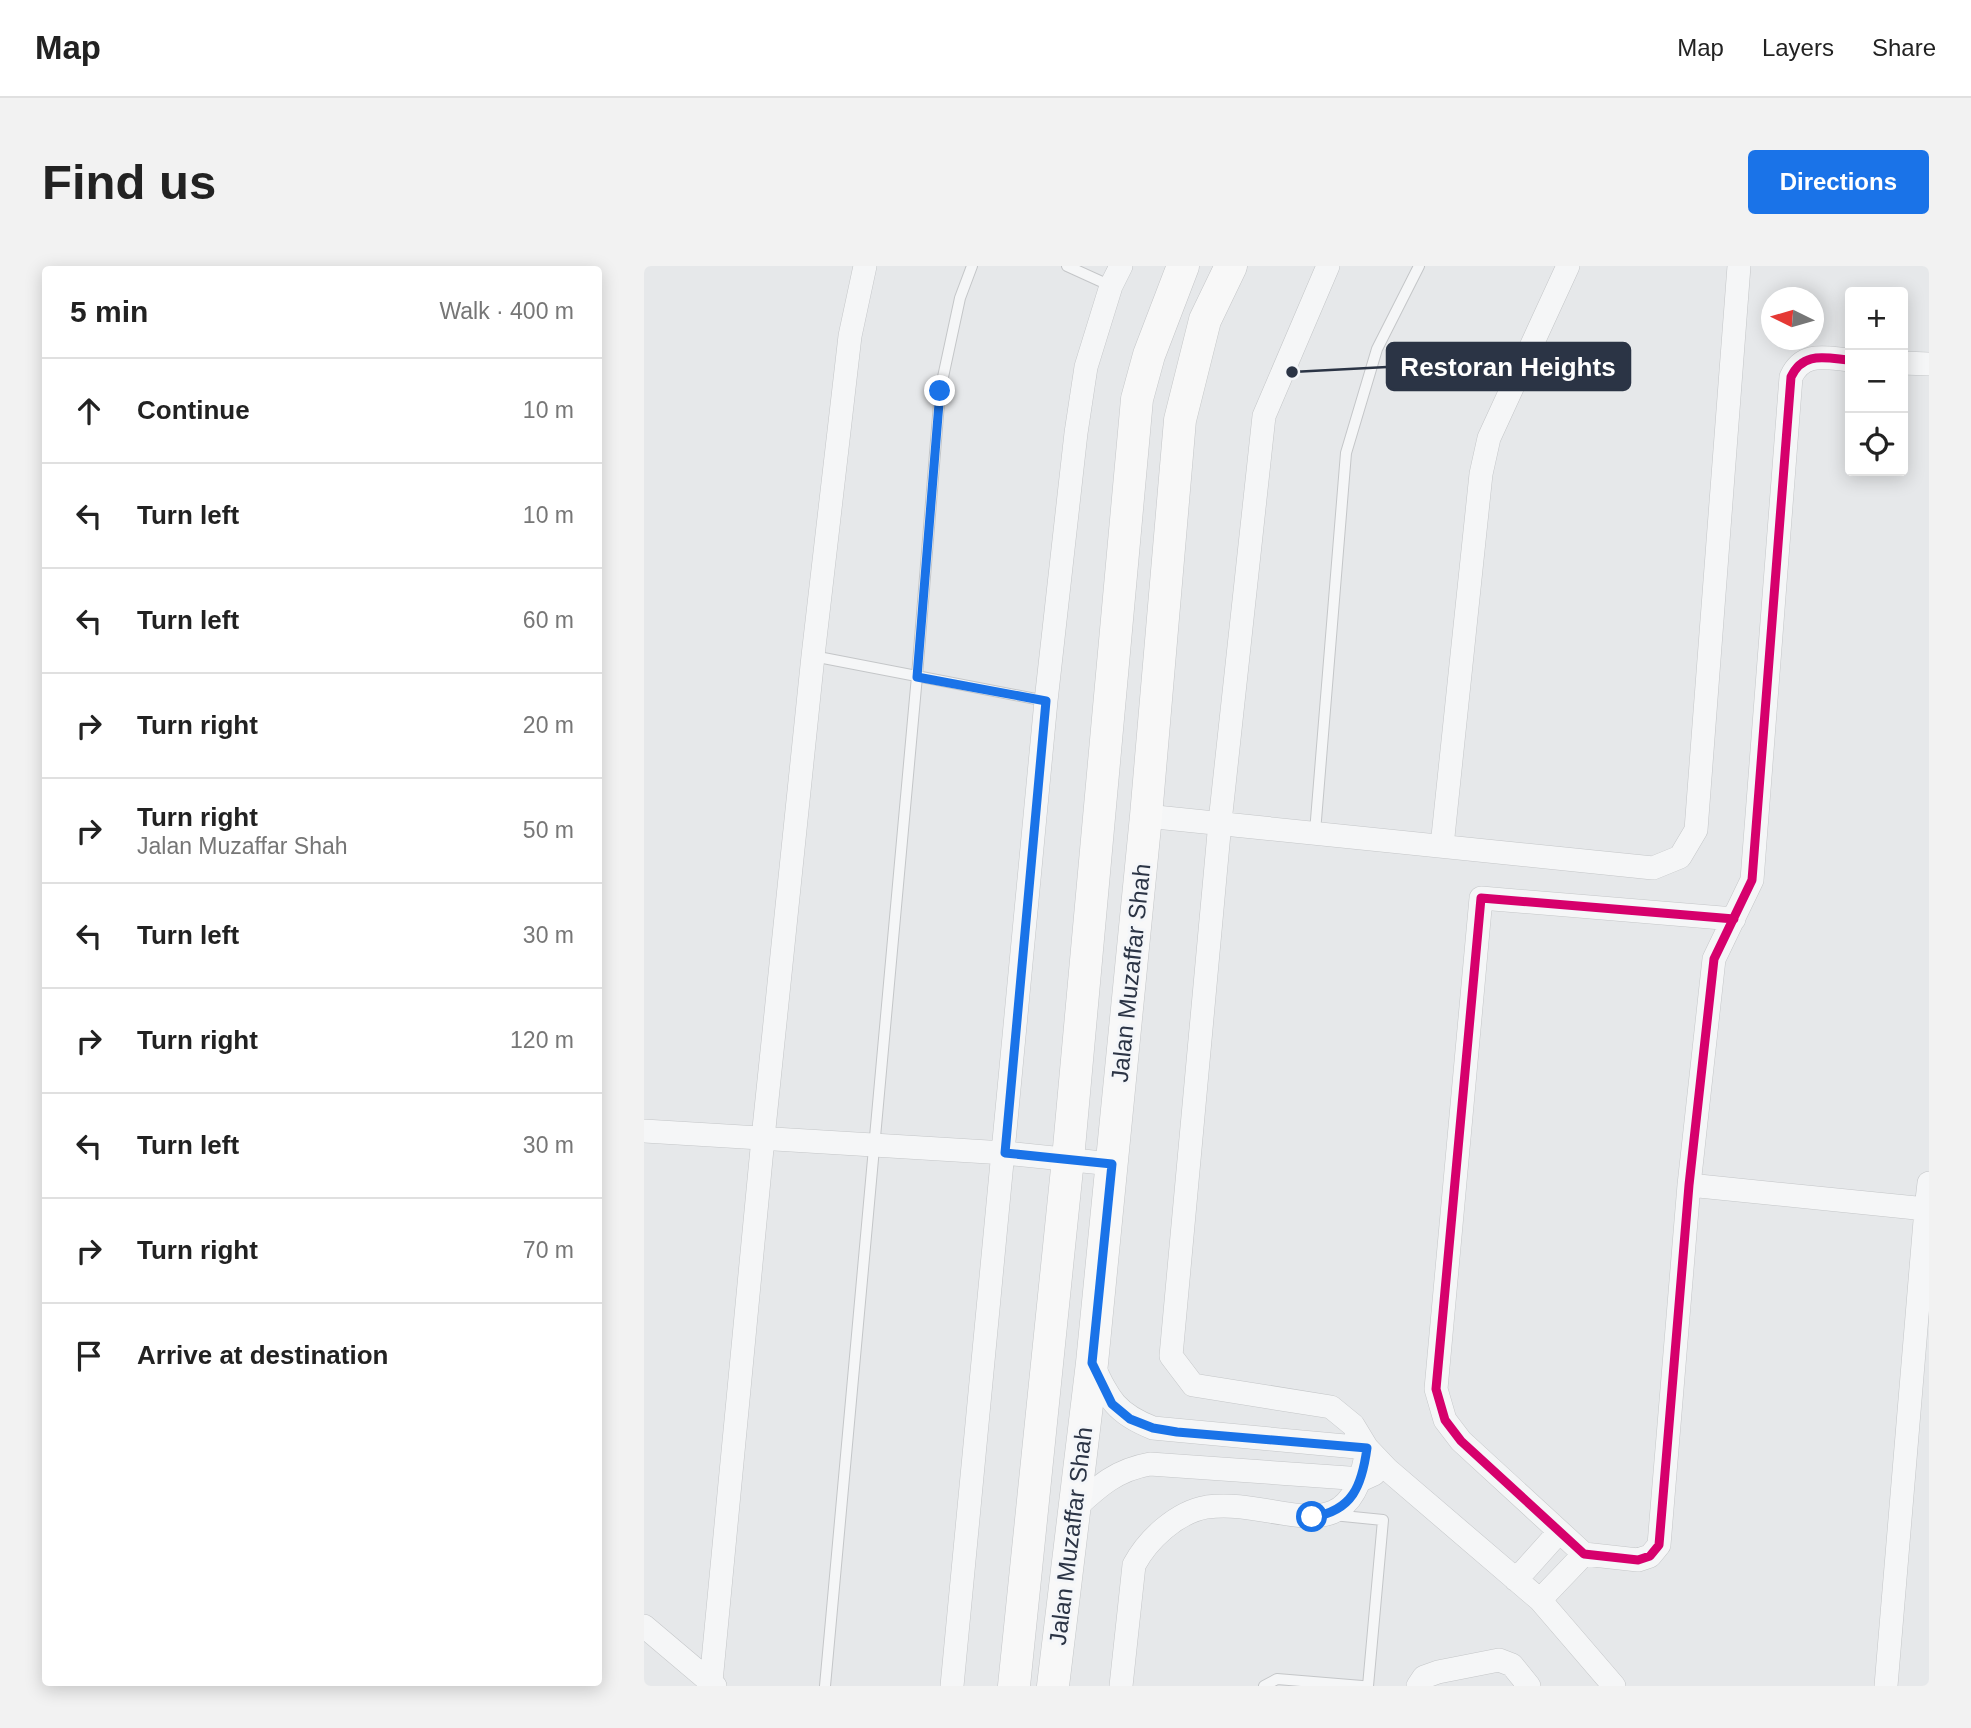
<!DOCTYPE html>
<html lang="en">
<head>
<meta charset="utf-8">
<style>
  :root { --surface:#fff; --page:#f2f2f2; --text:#222; --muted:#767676; --line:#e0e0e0; --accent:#1a73e8 }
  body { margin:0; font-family:Helvetica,sans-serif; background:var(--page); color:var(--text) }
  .controls { position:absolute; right:21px; top:21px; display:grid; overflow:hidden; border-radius:7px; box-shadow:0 4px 18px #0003 }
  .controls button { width:63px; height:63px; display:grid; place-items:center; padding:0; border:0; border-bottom:2px solid var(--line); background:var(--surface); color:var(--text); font:35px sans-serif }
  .compass { position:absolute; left:1117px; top:21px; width:63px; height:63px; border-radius:50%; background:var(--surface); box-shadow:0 4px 18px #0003; rotate:275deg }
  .stop { position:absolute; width:21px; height:21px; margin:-16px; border:5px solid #1a73e8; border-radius:50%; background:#fff }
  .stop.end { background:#1a73e8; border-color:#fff; box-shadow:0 2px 7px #0008 }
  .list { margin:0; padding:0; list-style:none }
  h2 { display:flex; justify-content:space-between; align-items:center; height:91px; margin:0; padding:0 28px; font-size:30px }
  h2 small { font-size:23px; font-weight:400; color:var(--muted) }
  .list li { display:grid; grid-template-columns:46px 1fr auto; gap:21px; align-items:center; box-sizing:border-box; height:105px; padding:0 28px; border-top:2px solid var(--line) }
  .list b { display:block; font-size:26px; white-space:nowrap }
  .list p { margin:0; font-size:23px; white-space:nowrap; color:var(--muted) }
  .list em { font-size:23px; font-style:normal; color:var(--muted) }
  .icon { flex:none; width:38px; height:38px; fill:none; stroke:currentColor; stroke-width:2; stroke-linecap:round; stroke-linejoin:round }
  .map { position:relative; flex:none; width:1285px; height:1420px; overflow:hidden; border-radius:7px }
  header { display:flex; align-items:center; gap:42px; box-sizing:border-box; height:98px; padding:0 35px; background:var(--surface); border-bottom:2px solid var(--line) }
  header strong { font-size:33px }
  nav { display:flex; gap:38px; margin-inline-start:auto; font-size:24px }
  .intro { display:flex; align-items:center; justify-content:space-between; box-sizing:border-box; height:168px; padding:0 42px }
  h1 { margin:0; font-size:49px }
  .button { padding:18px 32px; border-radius:7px; background:var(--accent); color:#fff; font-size:24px; font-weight:700 }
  main { display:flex; gap:42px; padding:0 42px }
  aside { flex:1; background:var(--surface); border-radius:7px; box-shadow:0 4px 18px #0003 }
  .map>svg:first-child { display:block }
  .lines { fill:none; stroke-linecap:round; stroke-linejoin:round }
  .service-casing { stroke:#c4c6c8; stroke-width:12 }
  .minor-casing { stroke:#c4c6c8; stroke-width:24 }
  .secondary-casing { stroke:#c4c6c8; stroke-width:33 }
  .service { stroke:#f5f6f7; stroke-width:10 }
  .minor { stroke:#f5f6f7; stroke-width:23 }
  .secondary { stroke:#f8f8f8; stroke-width:32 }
  .cycleway-casing { stroke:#f4f6f9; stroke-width:13 }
  .cycleway { stroke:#d6006c; stroke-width:9 }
  .route { stroke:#1a73e8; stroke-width:9 }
  .labels { text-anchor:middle; stroke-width:6; stroke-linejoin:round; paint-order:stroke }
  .street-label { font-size:24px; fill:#2b3445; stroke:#f4f6f9 }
  .leader { fill:none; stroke:#2b3445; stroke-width:2.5 }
  .callout-dot { fill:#2b3445; stroke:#f4f6f9; stroke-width:2.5 }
  .callout { fill:#2b3445; stroke:#2b3445; stroke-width:2.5 }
  .callout-label { font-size:26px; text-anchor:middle; font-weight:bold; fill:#fff }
</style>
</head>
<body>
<header>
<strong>Map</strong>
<nav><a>Map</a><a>Layers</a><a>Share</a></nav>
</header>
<div class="intro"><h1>Find us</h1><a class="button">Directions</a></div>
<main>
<aside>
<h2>5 min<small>Walk · 400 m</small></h2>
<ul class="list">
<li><svg class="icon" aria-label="ahead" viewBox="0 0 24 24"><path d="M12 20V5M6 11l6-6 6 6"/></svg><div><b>Continue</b></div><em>10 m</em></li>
<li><svg class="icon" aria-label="left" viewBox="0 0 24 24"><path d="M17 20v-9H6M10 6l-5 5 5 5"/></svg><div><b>Turn left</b></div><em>10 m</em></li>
<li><svg class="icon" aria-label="left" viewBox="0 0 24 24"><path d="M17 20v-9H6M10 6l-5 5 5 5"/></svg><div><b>Turn left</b></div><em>60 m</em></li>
<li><svg class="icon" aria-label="right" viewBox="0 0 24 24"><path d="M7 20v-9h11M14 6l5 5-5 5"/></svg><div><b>Turn right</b></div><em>20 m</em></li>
<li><svg class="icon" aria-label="right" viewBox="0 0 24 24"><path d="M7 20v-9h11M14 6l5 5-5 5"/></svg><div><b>Turn right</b><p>Jalan Muzaffar Shah</p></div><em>50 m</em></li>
<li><svg class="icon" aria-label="left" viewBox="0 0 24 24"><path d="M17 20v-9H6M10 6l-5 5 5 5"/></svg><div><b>Turn left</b></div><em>30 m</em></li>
<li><svg class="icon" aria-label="right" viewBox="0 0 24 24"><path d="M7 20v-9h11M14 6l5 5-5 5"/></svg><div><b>Turn right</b></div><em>120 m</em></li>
<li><svg class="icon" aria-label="left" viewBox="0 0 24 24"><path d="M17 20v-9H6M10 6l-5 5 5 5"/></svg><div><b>Turn left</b></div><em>30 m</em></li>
<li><svg class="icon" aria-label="right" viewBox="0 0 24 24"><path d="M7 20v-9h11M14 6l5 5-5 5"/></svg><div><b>Turn right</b></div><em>70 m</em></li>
<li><svg class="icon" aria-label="arrive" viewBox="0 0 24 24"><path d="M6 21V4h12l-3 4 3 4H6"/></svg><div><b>Arrive at destination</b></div></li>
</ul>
</aside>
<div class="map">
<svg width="1285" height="1420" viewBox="0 0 1285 1420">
  <rect width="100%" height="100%" fill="#e6e8ea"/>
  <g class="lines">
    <g class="service-casing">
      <path id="service" d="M 423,0 L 467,20
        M 169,390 L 402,435
        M 671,566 L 702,187 L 733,83 L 775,0
        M 689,1249 L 739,1254 L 724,1420
        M 181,1420 L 273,410 L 296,125 L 316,32 L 328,0
        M 620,1420 L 633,1413 L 718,1420"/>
    </g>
    <g class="minor-casing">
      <path id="minor" d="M 684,0 L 620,150 L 576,556 L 527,1090 L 549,1119 L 687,1141 L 709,1159 L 723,1182 L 743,1203 L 896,1334 L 970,1420
        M 1259,97 L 1285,98
        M 502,550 L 1009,602 L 1036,591 L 1052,564 L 1095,0
        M 798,580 L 837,208 L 845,172 L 924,0
        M 1090,653 L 837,632 L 792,1123 L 801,1154 L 817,1175 L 940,1288 L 994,1294 L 1006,1290 L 1015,1279 L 1045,919 L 1070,693 L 1108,614 L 1147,111 C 1159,85 1181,92 1206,94
        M 0,865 L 361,887 L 468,898
        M 1045,919 L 1282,943 L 1242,1420
        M 1282,943 L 1285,917
        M 448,1097 C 465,1133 471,1147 509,1162 L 723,1182
        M 430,1243 C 455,1220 472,1204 506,1198 L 719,1213 L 730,1208
        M 872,1314 L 915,1266
        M 896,1334 L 940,1288
        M 0,1360 L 71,1420
        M 67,1416 L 119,872 L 169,390 L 206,70 L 221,0
        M 308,1420 L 402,435 L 432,167 L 442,101 L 467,20 L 477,0
        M 477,1420 L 490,1299 C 504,1273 533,1246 563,1241 C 634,1231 708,1295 723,1182
        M 774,1420 L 780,1411 L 794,1406 L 855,1394 L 868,1399 L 885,1420"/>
    </g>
    <g class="secondary-casing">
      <path id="secondary" d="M 370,1420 L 424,893 L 493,133 L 505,89 L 539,0
        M 409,1420 L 448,1097 L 502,550 L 536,154 L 561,54 L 587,0"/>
    </g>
    <use href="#service" class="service"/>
    <use href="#minor" class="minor"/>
    <use href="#secondary" class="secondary"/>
    <g class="cycleway-casing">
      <path id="cycleway" d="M 1090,653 L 837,632 L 792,1123 L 801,1154 L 817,1175 L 940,1288 L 994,1294 L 1006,1290 L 1015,1279 L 1045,919 L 1070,693 L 1108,614 L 1147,111 C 1159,85 1181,92 1206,94"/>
    </g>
    <use href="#cycleway" class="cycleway"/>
  </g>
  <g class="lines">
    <path class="route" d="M 296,125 L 273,411 L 402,435 L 361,887 L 468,898 L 448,1097 L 468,1138 L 486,1153 L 509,1162 L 533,1166 L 723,1182 C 718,1219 709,1245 668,1251"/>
  </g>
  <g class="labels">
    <g class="street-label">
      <text transform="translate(487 707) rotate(-84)" y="8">Jalan Muzaffar Shah</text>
      <text transform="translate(427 1270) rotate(-83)" y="8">Jalan Muzaffar Shah</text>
    </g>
  </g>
  <path class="leader" d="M648 106L743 101"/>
  <circle class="callout-dot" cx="648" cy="106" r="7"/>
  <rect class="callout" x="743" y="77" width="243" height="47" rx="7"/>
  <g class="callout-label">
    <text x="864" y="110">Restoran Heights</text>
  </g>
</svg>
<div class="controls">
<button>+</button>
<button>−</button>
<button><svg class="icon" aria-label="locate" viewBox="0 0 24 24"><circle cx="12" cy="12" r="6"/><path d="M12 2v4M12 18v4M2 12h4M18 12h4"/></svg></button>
</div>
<svg class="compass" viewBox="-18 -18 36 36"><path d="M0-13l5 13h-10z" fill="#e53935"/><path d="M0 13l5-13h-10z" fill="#767676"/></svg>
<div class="stop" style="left:668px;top:1251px"></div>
<div class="stop end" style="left:296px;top:125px"></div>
</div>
</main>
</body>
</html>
